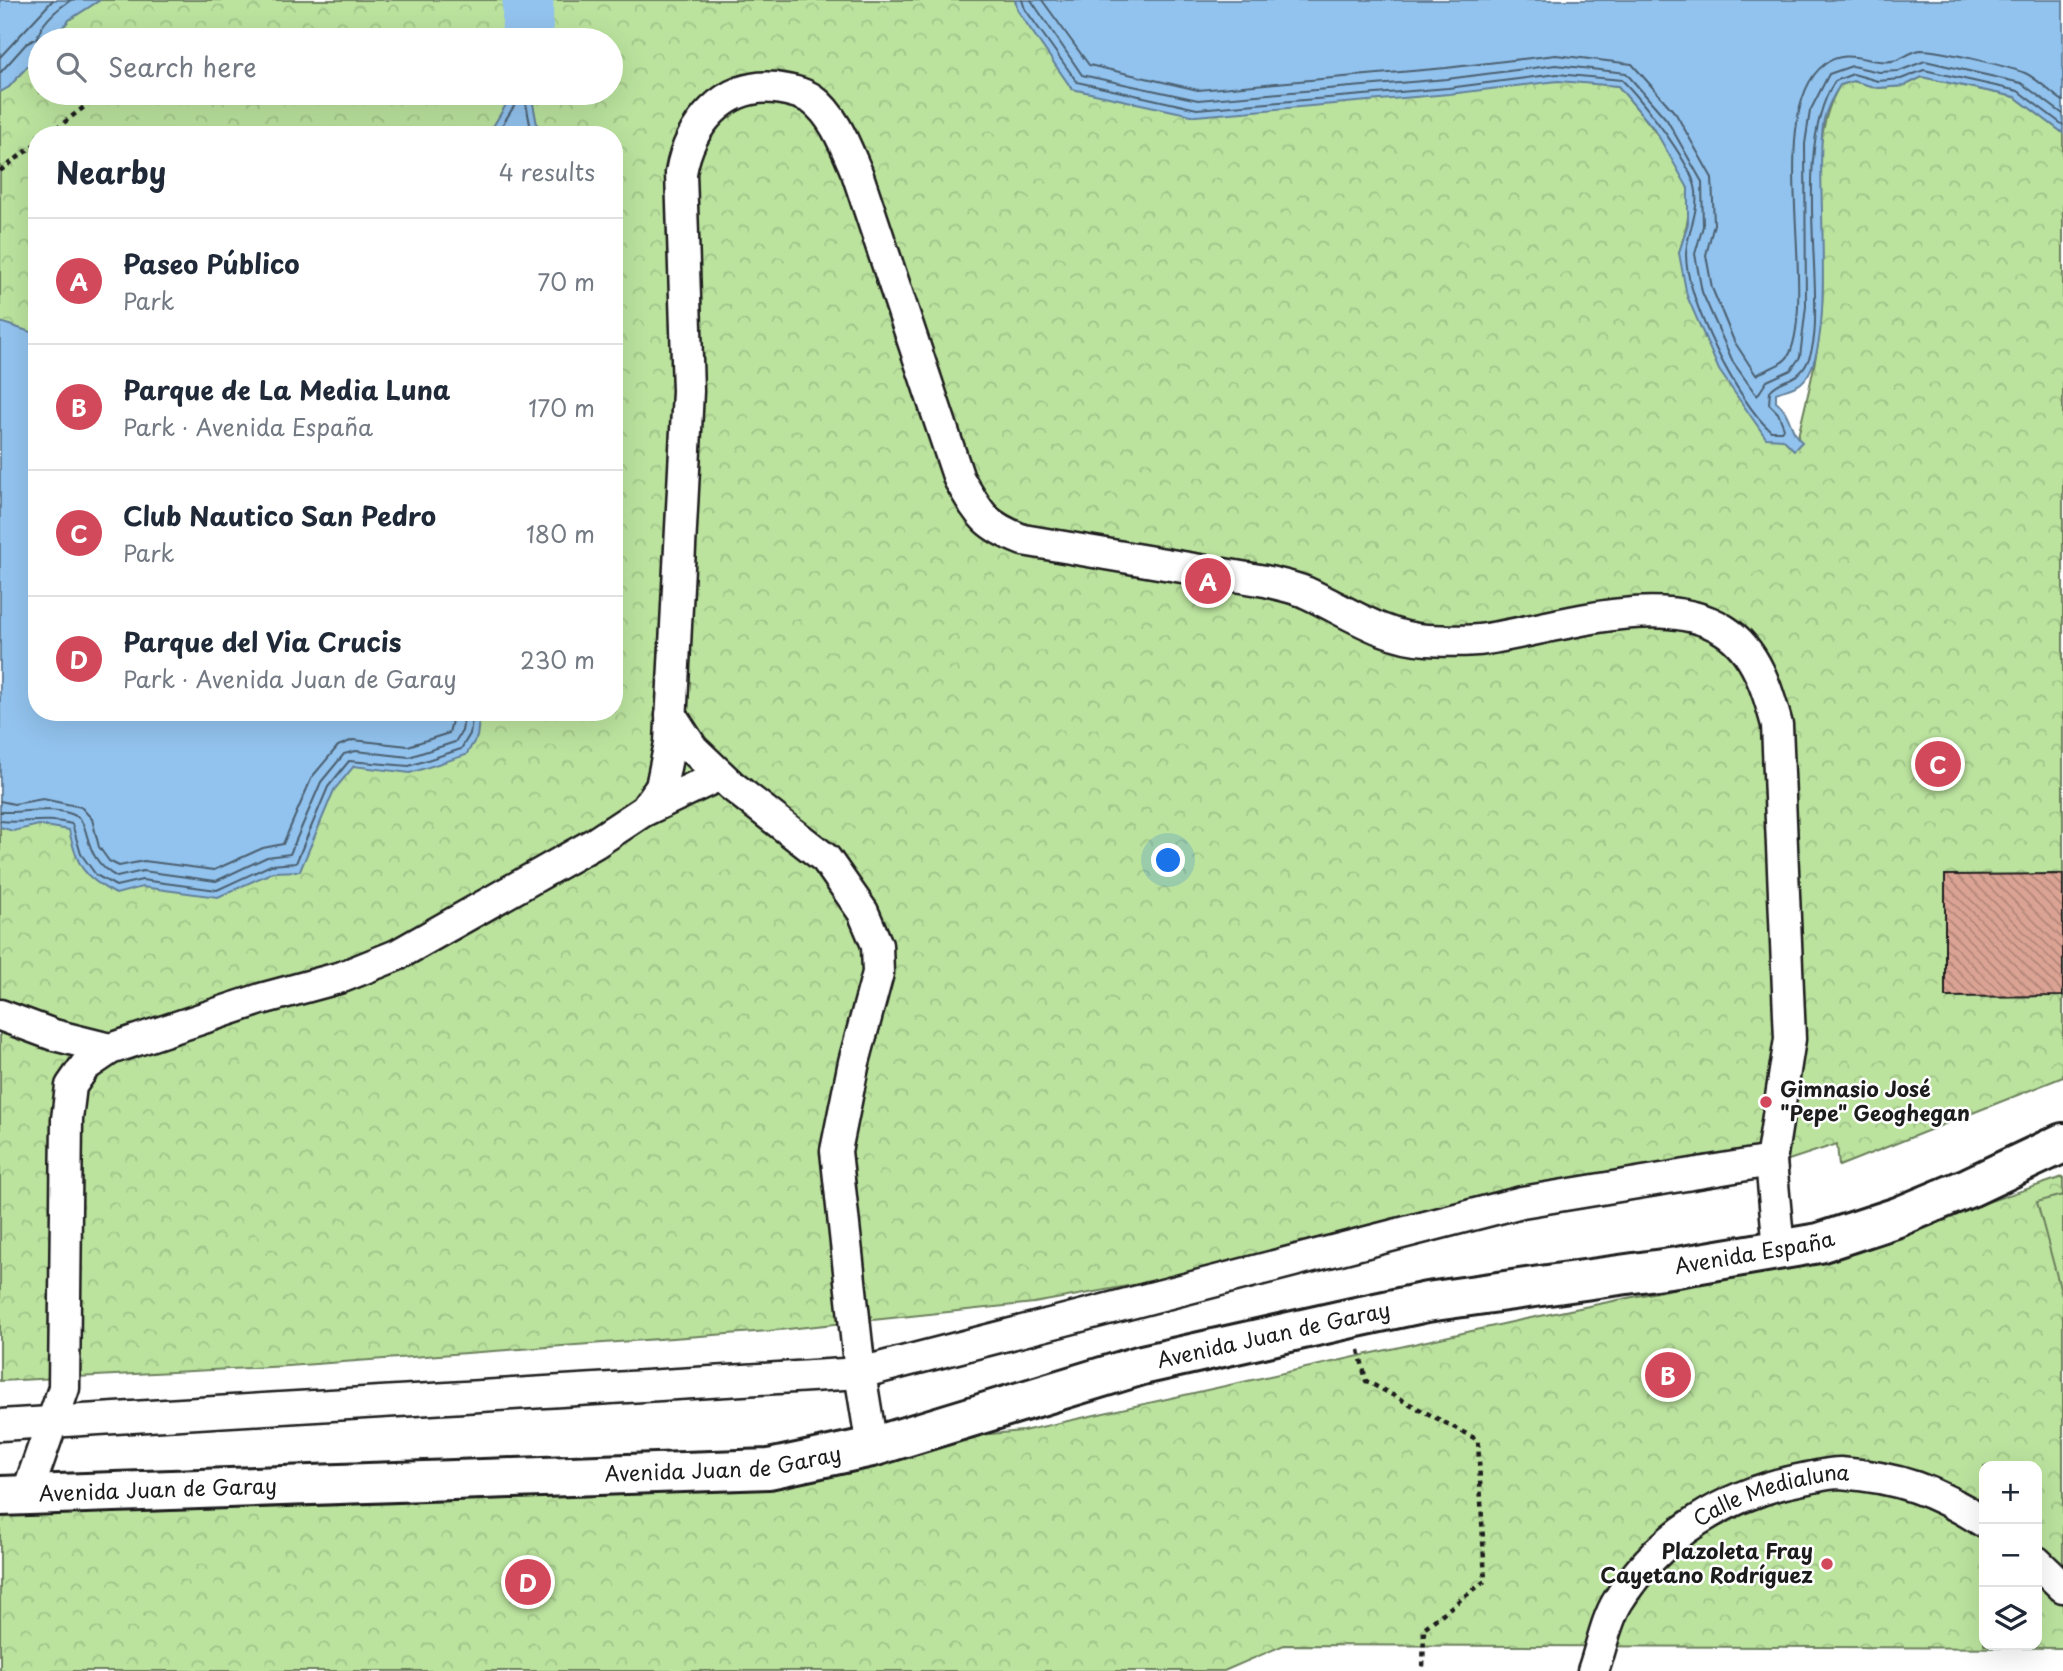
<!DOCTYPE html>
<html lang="en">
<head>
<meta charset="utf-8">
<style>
  :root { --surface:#fff; --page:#f2f2f3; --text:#1f2937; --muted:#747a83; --line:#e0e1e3; --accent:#d1495b }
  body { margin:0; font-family:"Playpen Sans",sans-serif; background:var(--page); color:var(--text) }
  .controls { position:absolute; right:21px; bottom:21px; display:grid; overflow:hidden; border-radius:14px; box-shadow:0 7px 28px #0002 }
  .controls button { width:63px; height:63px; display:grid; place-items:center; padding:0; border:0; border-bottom:2px solid var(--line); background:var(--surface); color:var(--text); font:35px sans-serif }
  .you { position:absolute; left:1169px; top:861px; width:24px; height:24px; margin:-18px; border:5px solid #fff; border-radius:50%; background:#1a73e8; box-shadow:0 0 0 10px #1a73e833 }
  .badge { display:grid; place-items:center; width:46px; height:46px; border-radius:50%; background:var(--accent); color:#fff; font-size:23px; font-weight:700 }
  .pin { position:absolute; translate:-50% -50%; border:4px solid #fff; box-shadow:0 2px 7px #0006 }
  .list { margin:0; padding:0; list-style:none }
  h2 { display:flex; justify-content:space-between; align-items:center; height:91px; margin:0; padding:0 28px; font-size:30px }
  h2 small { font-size:23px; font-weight:400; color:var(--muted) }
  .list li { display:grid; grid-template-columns:46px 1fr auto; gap:21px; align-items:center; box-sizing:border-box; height:126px; padding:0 28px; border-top:2px solid var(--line) }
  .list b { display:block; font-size:26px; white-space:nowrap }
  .list p { margin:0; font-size:23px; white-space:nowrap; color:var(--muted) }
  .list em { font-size:23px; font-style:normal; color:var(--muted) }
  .icon { flex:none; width:38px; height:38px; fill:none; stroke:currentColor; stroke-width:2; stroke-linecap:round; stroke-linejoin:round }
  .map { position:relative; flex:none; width:2063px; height:1671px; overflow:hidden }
  .search { position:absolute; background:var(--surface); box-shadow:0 7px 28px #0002; left:28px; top:28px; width:595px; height:77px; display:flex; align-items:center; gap:18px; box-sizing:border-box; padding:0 24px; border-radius:38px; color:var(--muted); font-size:26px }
  .panel { position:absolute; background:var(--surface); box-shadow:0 7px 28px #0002; left:28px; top:126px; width:595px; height:595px; border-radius:28px }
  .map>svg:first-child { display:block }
  .park { fill:url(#park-crowns); stroke:#6c805d; stroke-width:2; fill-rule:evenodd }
  .garden { fill:#bbe39e; stroke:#6c805d; stroke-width:2 }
  .water { fill:#92c3ee; stroke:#63809a; stroke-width:2 }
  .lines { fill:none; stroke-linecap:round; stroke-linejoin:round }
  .shore { stroke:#4b5f70; stroke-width:2 }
  .river { stroke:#92c3ee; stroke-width:51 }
  .building { fill:url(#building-back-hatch); stroke:#1c1c1c; stroke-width:2 }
  .minor-casing { stroke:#1c1c1c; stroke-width:35 }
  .secondary-casing { stroke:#1c1c1c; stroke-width:44 }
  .path { stroke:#1c1c1c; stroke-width:4.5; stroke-dasharray:5 5; stroke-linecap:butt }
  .minor { stroke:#fff; stroke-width:30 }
  .secondary { stroke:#fff; stroke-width:38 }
  .poi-dot { fill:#d1495b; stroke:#fff; stroke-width:2.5 }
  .labels { text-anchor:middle; stroke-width:5; stroke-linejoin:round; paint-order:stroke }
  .poi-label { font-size:21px; font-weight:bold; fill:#1c1c1c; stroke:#fff; text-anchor:start }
  .street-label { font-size:21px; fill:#1c1c1c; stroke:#fff }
</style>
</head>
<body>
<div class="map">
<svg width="2063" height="1671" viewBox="0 0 2063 1671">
  <defs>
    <pattern id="park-crowns" width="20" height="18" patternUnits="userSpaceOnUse" patternTransform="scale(1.75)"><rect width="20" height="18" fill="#bbe39e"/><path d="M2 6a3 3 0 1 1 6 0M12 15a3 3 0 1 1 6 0" fill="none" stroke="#a0c288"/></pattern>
    <pattern id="building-back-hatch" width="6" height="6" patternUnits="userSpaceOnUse" patternTransform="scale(1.75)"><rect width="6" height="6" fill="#dba394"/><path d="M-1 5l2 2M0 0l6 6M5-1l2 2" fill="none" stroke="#b18478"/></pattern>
  </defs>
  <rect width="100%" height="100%" fill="#fff"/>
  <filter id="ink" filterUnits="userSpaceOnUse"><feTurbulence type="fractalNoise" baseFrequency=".0143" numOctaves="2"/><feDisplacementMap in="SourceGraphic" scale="14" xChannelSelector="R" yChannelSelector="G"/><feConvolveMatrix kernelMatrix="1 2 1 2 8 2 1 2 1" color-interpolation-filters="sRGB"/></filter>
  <g filter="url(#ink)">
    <path class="park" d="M 100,0 L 1015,0 L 1018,11 L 1618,86 C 1637,108 1683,162 1688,189 C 1692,211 1685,233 1679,253 L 1783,439 L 1795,449 C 1806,402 1819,355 1822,307 C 1827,239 1803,144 1840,85 L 1853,81 L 1878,88 L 1904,86 L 1922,77 L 2015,97 L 2063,133 L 2063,1077 L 1839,1166 L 1837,1144 L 1749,1173 L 1034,1303 L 769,1331 L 288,1366 L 0,1381 L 0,92 L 9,87 L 40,52 L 40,93 L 611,93 L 611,40 L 51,40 L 69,20 ZM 37,135 L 614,135 L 614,712 L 37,712 Z
      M 2063,1177 L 2063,1648 L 1284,1645 L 1224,1671 L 0,1671 L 0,1493 L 671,1463 L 1023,1431 L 1521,1320 L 1813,1260 ZM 1984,1466 L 2037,1466 L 2037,1645 L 1984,1645 Z"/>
    <path class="garden" d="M 2063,1195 L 2063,1299 L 2037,1202 Z"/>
    <path class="water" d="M 0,0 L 100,0 L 69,20 L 51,40 L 40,40 L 40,52 L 9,87 L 0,92 Z
      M 1015,0 L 2063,0 L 2063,133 L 2015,97 L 1922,77 L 1904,86 L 1878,88 L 1853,81 L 1840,85 C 1833,96 1827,107 1824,119 C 1813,174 1840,352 1801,383 C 1795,388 1783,390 1776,393 L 1776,402 C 1791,412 1789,432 1802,442 L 1794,450 L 1783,439 L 1766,438 L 1719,370 L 1687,296 L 1679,253 L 1688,223 L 1688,188 L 1655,130 L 1618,86 L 1558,81 L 1449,94 L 1196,116 L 1072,89 L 1018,11 Z
      M 513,93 L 531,93 L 539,135 L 488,135 Z
      M 0,322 L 37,334 L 37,712 L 480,712 L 477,737 L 466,755 L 410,773 L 354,766 L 334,790 L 300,871 L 273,872 L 218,897 L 142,887 L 116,894 C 83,877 77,866 69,830 L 39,825 L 13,831 L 0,827 Z"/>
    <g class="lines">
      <path class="shore" d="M 1022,0 L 1025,9 L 1077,82 L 1197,109 L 1448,88 L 1557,74 L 1622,80 C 1642,100 1688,159 1695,186 C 1701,211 1686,233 1686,255 C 1686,299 1738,403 1771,431 L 1781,431 L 1784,428 L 1778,413 L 1769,404 L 1770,391 C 1781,377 1797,383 1807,363 C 1817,343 1815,314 1815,293 C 1814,232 1801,132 1835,81 L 1853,74 L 1878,81 L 1901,79 L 1924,70 L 2018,91 L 2063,125
        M 1031,0 L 1082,75 L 1198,100 L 1447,79 L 1556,65 L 1626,73 L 1667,120 L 1702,182 L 1703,226 L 1695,254 L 1702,292 L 1733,362 L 1757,396 L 1767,381 L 1791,370 L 1800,357 L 1806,306 L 1805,144 L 1810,111 L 1829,74 L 1852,66 L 1879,72 L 1899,71 L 1925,61 L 2021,83 L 2063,114
        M 1042,0 L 1089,65 L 1198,90 L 1446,68 L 1556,55 L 1632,64 L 1676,114 L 1712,178 L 1714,224 L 1706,255 L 1712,288 L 1734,341 L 1756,375 C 1766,369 1785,365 1790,353 C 1817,288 1764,108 1825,64 C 1849,46 1872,67 1897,60 C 1905,57 1912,51 1921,50 C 1940,50 2006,66 2025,73 C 2038,79 2051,93 2063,101
        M 0,57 L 53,0
        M 0,73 L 26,44 L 37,38 C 42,22 57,9 71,0
        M 496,135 L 521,95 L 525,98 L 532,135
        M 0,801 L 14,804 L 43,799 L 81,807 L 92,819 L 99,847 L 109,861 L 119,866 L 144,861 L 214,870 L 263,848 L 283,844 L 312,777 L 338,746 L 353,740 L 408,746 L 449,733 L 454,712
        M 0,812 C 23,813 54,805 76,816 C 92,825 81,858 117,877 L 143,871 L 216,881 L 267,857 L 290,854 L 321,782 L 344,754 L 356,751 L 409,757 L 455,742 L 462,731 L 465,712
        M 0,821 C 25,824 45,817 72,824 L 81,854 L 96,875 L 116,886 L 142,880 L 217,890 L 271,865 L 296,863 L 328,787 L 349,761 L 409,766 L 461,749 L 470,734 L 473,712"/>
      <path class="river" d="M 527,40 L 528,0"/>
    </g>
    <path class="building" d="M 2063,874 L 2063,996 L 1945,997 L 1945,875 Z"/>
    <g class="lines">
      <g class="minor-casing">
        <g id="minor">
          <path d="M 671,715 L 693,749 L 732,786 L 826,859 L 863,912 L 877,945 L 878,973 L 854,1062 L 836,1151 L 860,1373 L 872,1447"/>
          <path d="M 646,810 L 720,775"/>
          <path d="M 0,1015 L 54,1035 L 110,1049"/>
          <path d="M 0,1425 L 860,1373 L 1522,1202 L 1771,1161"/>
          <path d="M 27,1494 L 64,1388 L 67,1119 L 71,1086 L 85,1066 L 110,1049 L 261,999 L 342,977 L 397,955 L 595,843 L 645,810 L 661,787 L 670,743 L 688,391 L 681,173 C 689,126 724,82 776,88 C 788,90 801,92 812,99 C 835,116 846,148 857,173 L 959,479 C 980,515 984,525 1023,540 L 1265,581 C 1278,584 1293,587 1305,592 C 1345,610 1383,638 1427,640 C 1446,641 1467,642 1486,639 C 1554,629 1662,590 1724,630 C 1756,650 1768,691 1777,725 L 1790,1039 L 1771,1161 L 1779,1250"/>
          <path d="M 2037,1562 L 2063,1587"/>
          <path id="s1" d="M 1593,1671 C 1601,1649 1606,1620 1618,1601 C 1659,1535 1727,1493 1803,1479 C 1815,1477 1828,1473 1840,1473 C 1898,1477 1936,1491 1984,1522"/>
        </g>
      </g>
      <g class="secondary-casing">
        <g id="secondary">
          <path id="s2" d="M 0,1496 L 769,1469 L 872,1447 L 1142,1365 L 1352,1318 L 1427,1302 L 1677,1267 L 1819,1243 L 1898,1217 L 1970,1187 L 2063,1143"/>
        </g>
      </g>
      <path class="path" d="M 48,135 L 102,93
        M 0,171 L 37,143
        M 1359,1350 L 1366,1381 L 1478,1440 L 1485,1581 L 1424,1628 L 1423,1671"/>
      <use href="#minor" class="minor"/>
      <use href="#secondary" class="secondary"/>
    </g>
  </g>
  <g class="poi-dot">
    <circle cx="1766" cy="1102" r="7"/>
    <circle cx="1827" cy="1564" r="7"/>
  </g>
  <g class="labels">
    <g class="poi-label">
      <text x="1780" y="1097">Gimnasio José<tspan x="1780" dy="24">"Pepe" Geoghegan</tspan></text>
      <text x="1813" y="1559" text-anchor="end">Plazoleta Fray<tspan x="1813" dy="24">Cayetano Rodríguez</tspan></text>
    </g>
    <g class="street-label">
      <text dy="7" stroke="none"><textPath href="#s2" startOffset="1780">Avenida España</textPath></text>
      <text dy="7" stroke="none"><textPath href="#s2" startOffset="1292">Avenida Juan de Garay</textPath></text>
      <text dy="7" stroke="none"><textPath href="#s2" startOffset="724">Avenida Juan de Garay</textPath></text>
      <text dy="7" stroke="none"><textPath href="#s2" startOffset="158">Avenida Juan de Garay</textPath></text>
      <text dy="7" stroke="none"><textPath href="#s1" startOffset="268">Calle Medialuna</textPath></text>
    </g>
  </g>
</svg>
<div class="controls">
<button>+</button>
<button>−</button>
<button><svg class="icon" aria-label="layers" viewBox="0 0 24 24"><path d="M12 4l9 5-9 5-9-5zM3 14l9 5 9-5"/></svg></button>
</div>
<div class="you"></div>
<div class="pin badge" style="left:1208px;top:581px">A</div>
<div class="pin badge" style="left:1668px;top:1375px">B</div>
<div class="pin badge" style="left:1938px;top:764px">C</div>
<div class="pin badge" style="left:528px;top:1582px">D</div>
<div class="search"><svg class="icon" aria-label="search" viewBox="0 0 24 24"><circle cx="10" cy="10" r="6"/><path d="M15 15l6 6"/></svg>Search here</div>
<section class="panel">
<h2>Nearby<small>4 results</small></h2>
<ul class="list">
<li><span class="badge">A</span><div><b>Paseo Público</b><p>Park</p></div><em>70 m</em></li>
<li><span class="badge">B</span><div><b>Parque de La Media Luna</b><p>Park · Avenida España</p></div><em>170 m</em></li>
<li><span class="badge">C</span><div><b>Club Nautico San Pedro</b><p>Park</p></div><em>180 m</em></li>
<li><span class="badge">D</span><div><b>Parque del Via Crucis</b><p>Park · Avenida Juan de Garay</p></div><em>230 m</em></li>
</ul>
</section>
</div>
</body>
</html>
